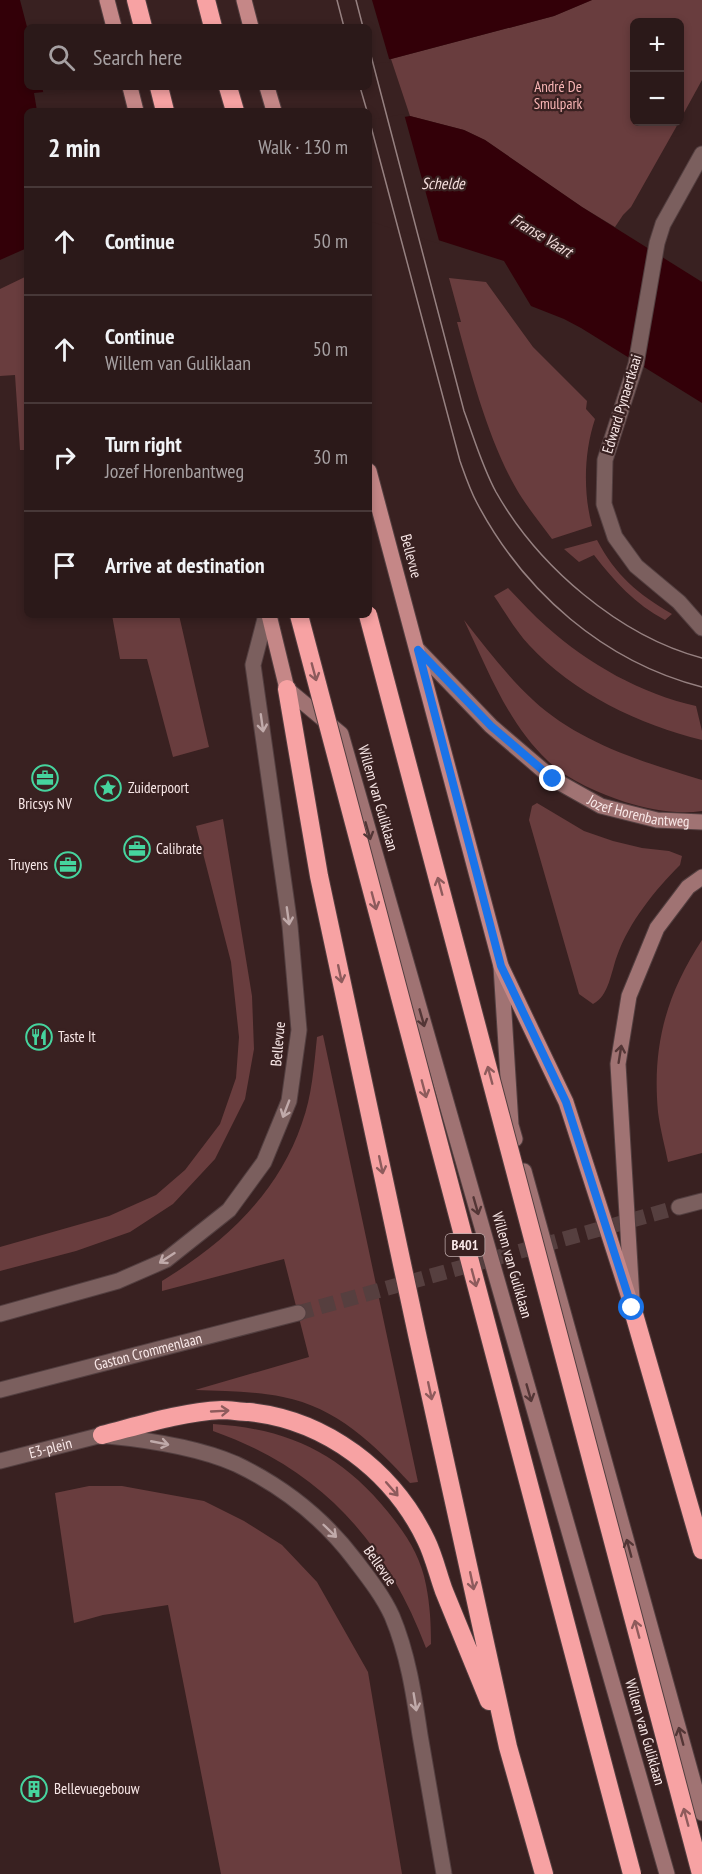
<!DOCTYPE html>
<html lang="en">
<head>
<meta charset="utf-8">
<style>
  :root { --surface:#2b1919; --page:#322; --text:#f1f3f6; --muted:#a6a0a2; --line:#473838 }
  body { margin:0; font-family:"PT Sans Narrow",sans-serif; background:var(--page); color:var(--text) }
  .controls { position:absolute; right:18px; top:18px; display:grid; overflow:hidden; border-radius:9px; box-shadow:0 3px 9px #0003 }
  .controls button { width:54px; height:54px; display:grid; place-items:center; padding:0; border:0; border-bottom:2px solid var(--line); background:var(--surface); color:var(--text); font:30px sans-serif }
  .stop { position:absolute; width:18px; height:18px; margin:-14px; border:4px solid #1a73e8; border-radius:50%; background:#fff }
  .stop.end { background:#1a73e8; border-color:#fff; box-shadow:0 2px 6px #0008 }
  .list { margin:0; padding:0; list-style:none }
  h2 { display:flex; justify-content:space-between; align-items:center; height:78px; margin:0; padding:0 24px; font-size:26px }
  h2 small { font-size:20px; font-weight:400; color:var(--muted) }
  .list li { display:grid; grid-template-columns:39px 1fr auto; gap:18px; align-items:center; box-sizing:border-box; height:108px; padding:0 24px; border-top:2px solid var(--line) }
  .list b { display:block; font-size:22px; white-space:nowrap }
  .list p { margin:0; font-size:20px; white-space:nowrap; color:var(--muted) }
  .list em { font-size:20px; font-style:normal; color:var(--muted) }
  .icon { flex:none; width:33px; height:33px; fill:none; stroke:currentColor; stroke-width:2; stroke-linecap:round; stroke-linejoin:round }
  .map { position:relative; flex:none; width:702px; height:1874px; overflow:hidden }
  .search { position:absolute; background:var(--surface); box-shadow:0 3px 9px #0003; left:24px; top:24px; width:348px; height:66px; display:flex; align-items:center; gap:15px; box-sizing:border-box; padding:0 21px; border-radius:9px; color:var(--muted); font-size:22px }
  .panel { position:absolute; background:var(--surface); box-shadow:0 3px 9px #0003; left:24px; top:108px; width:348px; height:510px; border-radius:9px }
  .map>svg:first-child { display:block }
  .green { fill:#693d3e }
  .water { fill:#330008 }
  .pier { fill:#392121 }
  .lines { fill:none; stroke-linecap:round; stroke-linejoin:round }
  .tertiary-tunnel { stroke:#563f3f; stroke-width:15; stroke-dasharray:15 8; stroke-linecap:butt }
  .minor-casing { stroke:#533f40; stroke-width:17 }
  .tertiary-casing { stroke:#533f40; stroke-width:17 }
  .secondary-casing { stroke:#533f40; stroke-width:17 }
  .primary-casing { stroke:#533f40; stroke-width:17 }
  .motorway-casing { stroke:#533f40; stroke-width:20 }
  .minor { stroke:#7b5f5e; stroke-width:15 }
  .tertiary { stroke:#7b5f5e; stroke-width:15 }
  .secondary { stroke:#a07373; stroke-width:15 }
  .primary { stroke:#c58787; stroke-width:15 }
  .motorway { stroke:#f7a2a3; stroke-width:18 }
  .tram { stroke:#968181; stroke-width:1.5 }
  .motorway-bridge-casing { stroke:#533f40; stroke-width:20; stroke-linecap:butt }
  .motorway-bridge { stroke:#f7a2a3; stroke-width:18 }
  .oneway { stroke:#8e5b5c }
  .oneway2 { stroke:#c0aaaa }
  .oneway3 { stroke:#533636 }
  .route { stroke:#1a73e8; stroke-width:8 }
  .labels { text-anchor:middle; stroke-width:4.5; stroke-linejoin:round; paint-order:stroke }
  .shield { fill:#392121; stroke:#bfacac; stroke-width:1.5 }
  .shield-label { font-size:14px; font-weight:bold; fill:#f9e8e8 }
  .park-label { font-size:15px; fill:#f8b5b5; stroke:#392121 }
  .street-label { font-size:15px; fill:#f9e8e8; stroke:#392121 }
  .poi-label { font-size:15px; fill:#f9e8e8; stroke:#392121; text-anchor:start }
  .water-label { font-size:16px; font-style:italic; fill:#f4dddc; stroke:#392121 }
</style>
</head>
<body>
<div class="map">
<svg width="702" height="1874" viewBox="0 0 702 1874">
  <rect width="100%" height="100%" fill="#392121"/>
  <path class="green" d="M 592,0 L 702,0 L 702,80 L 680,120 L 680,22 L 634,22 L 634,122 L 679,122 L 631,207 L 623,215 L 615,227 L 582,207 L 485,140 L 464,130 L 410,116 L 391,59 L 554,16 Z
    M 27,276 L 27,450 L 20,450 L 15,375 L 0,376 L 0,289 Z
    M 449,278 L 486,282 L 533,347 L 587,401 L 586,409 L 595,419 C 584,452 583,492 592,526 L 552,539 C 542,525 531,512 522,498 C 491,450 472,377 457,322 L 461,322 Z
    M 597,540 C 616,576 638,594 672,614 L 665,620 C 635,604 615,582 594,555 L 579,562 L 564,549 Z
    M 508,588 C 521,601 533,615 547,627 C 588,664 642,694 696,706 L 702,731 L 702,740 C 640,725 573,693 529,645 C 516,631 505,612 494,596 Z
    M 112,615 L 179,615 L 209,747 L 173,757 L 147,659 L 120,659 Z
    M 464,620 C 486,648 507,676 533,700 C 579,743 643,762 702,780 L 702,811 C 676,815 649,809 625,802 C 599,793 569,781 548,761 C 508,724 487,668 464,620 Z
    M 537,803 L 584,831 L 613,841 L 642,848 L 669,851 L 682,856 L 680,865 C 655,890 629,922 617,956 C 611,972 609,996 593,1004 L 579,994 L 529,820 L 532,806 Z
    M 223,819 L 252,996 L 254,1049 L 245,1099 L 215,1159 L 173,1204 L 130,1232 L 76,1251 L 0,1271 L 0,1247 L 109,1216 L 156,1195 L 185,1170 L 220,1124 L 236,1078 L 239,1037 L 231,962 L 196,826 Z
    M 702,940 L 702,1153 L 668,1162 C 665,1146 660,1129 658,1112 C 652,1046 666,995 702,940 Z
    M 323,1035 L 418,1482 L 410,1483 C 375,1445 336,1407 283,1397 C 254,1391 224,1391 195,1390 L 309,1357 L 284,1259 L 162,1291 L 162,1281 C 224,1243 278,1194 302,1123 C 312,1096 314,1066 317,1037 Z
    M 213,1424 C 289,1429 340,1453 388,1512 C 406,1534 421,1557 426,1585 C 430,1605 431,1624 431,1644 L 426,1648 C 386,1542 321,1469 213,1431 Z
    M 89,1486 L 122,1486 L 204,1501 L 244,1521 L 282,1545 L 317,1582 L 368,1672 L 402,1874 L 221,1874 L 168,1605 L 103,1615 L 74,1623 L 55,1493 Z"/>
  <path class="water" d="M 0,0 L 592,0 L 554,16 L 391,59 L 369,61 L 369,27 L 27,27 L 27,87 L 94,87 L 34,93 L 37,111 L 27,111 L 27,248 L 0,260 Z
    M 410,116 L 464,130 L 485,140 L 582,207 L 702,282 L 702,403 L 581,328 L 564,319 L 531,306 L 504,261 L 369,218 L 369,123 Z"/>
  <path class="pier" d="M 20,0 L 372,0 L 390,62 L 369,64 L 369,27 L 27,27 Z
    M 42,87 L 97,87 L 95,90 L 44,95 Z
    M 404,114 L 440,244 L 369,221 L 369,120 Z"/>
  <g class="lines">
    <path class="tertiary-tunnel" d="M 298,1313 L 679,1207"/>
    <g class="minor-casing">
      <path id="minor" d="M 702,154 L 663,224 L 657,243 L 636,364 L 605,460 L 604,504 L 615,537 L 636,566 L 679,602 L 702,628
        M 108,1436 C 149,1440 197,1447 236,1464 C 282,1486 324,1519 355,1560 C 368,1577 383,1596 392,1616 C 408,1654 414,1695 420,1735 C 428,1782 436,1828 444,1874"/>
    </g>
    <g class="tertiary-casing">
      <g id="tertiary">
        <path d="M 679,1207 L 702,1201"/>
        <path d="M 0,1314 L 118,1281 L 166,1260 L 229,1210 L 264,1162 L 289,1101 L 299,1030 L 290,926 L 253,665 L 266,615"/>
        <path id="s1" d="M 0,1390 L 298,1313"/>
        <path id="s2" d="M 0,1461 L 102,1435"/>
      </g>
    </g>
    <g class="secondary-casing">
      <g id="secondary">
        <path id="s3" d="M 418,650 L 491,726 L 553,779 L 601,806 L 657,820 L 702,822"/>
        <path d="M 287,689 L 341,734 L 667,1874"/>
        <path d="M 501,966 L 511,1125 L 515,1139"/>
        <path d="M 524,1171 L 702,1813"/>
        <path d="M 632,1299 L 618,1064 L 629,996 L 657,928 L 688,887 L 702,877"/>
      </g>
    </g>
    <g class="primary-casing">
      <path id="primary" d="M 107,0 L 114,27
        M 244,0 L 251,27
        M 130,87 L 136,111
        M 267,87 L 274,111
        M 369,471 L 501,966 L 566,1102 L 632,1307
        M 269,615 L 287,689"/>
    </g>
    <g class="motorway-casing">
      <path id="motorway" d="M 136,0 L 143,27
        M 206,0 L 213,27
        M 159,87 L 165,111
        M 228,87 L 235,111
        M 287,689 L 319,876 L 417,1334 L 508,1747 L 544,1874
        M 632,1307 L 702,1550
        M 102,1435 C 141,1425 181,1412 222,1410 C 231,1410 240,1412 249,1412 C 326,1420 393,1471 426,1540 C 434,1556 438,1575 444,1591 C 459,1628 474,1665 489,1701"/>
    </g>
    <use href="#minor" class="minor"/>
    <use href="#tertiary" class="tertiary"/>
    <use href="#secondary" class="secondary"/>
    <use href="#primary" class="primary"/>
    <use href="#motorway" class="motorway"/>
    <path class="tram" d="M 337,0 L 344,27
      M 356,0 L 363,27
      M 369,48 L 464,411 C 474,438 482,466 496,492 C 538,566 619,636 702,658
      M 360,87 L 367,111
      M 369,119 L 460,461 C 465,475 470,490 477,503 C 524,592 604,662 702,687"/>
    <g class="motorway-bridge-casing">
      <path id="motorway-bridge" d="M 299,615 L 632,1874
        M 368,615 L 701,1874"/>
    </g>
    <use href="#motorway-bridge" class="motorway-bridge"/>
  </g>
  <defs><path id="oneway-shaft" d="M-6 0H5M1.5-3L5.5 0L1.5 3" fill="none" stroke-width="1.6" stroke-linecap="round" stroke-linejoin="round" transform="scale(1.5)"/></defs>
  <g class="oneway">
    <use href="#oneway-shaft" transform="translate(314 672) rotate(75)"/>
    <use href="#oneway-shaft" transform="translate(440 886) rotate(-105)"/>
    <use href="#oneway-shaft" transform="translate(374 901) rotate(75)"/>
    <use href="#oneway-shaft" transform="translate(340 974) rotate(78)"/>
    <use href="#oneway-shaft" transform="translate(490 1075) rotate(-105)"/>
    <use href="#oneway-shaft" transform="translate(424 1089) rotate(75)"/>
    <use href="#oneway-shaft" transform="translate(381 1165) rotate(78)"/>
    <use href="#oneway-shaft" transform="translate(474 1278) rotate(75)"/>
    <use href="#oneway-shaft" transform="translate(430 1391) rotate(78)"/>
    <use href="#oneway-shaft" transform="translate(220 1411) rotate(-3)"/>
    <use href="#oneway-shaft" transform="translate(392 1489) rotate(49)"/>
    <use href="#oneway-shaft" transform="translate(472 1581) rotate(78)"/>
    <use href="#oneway-shaft" transform="translate(637 1629) rotate(-105)"/>
    <use href="#oneway-shaft" transform="translate(686 1817) rotate(-105)"/>
  </g>
  <g class="oneway2">
    <use href="#oneway-shaft" transform="translate(262 723) rotate(82)"/>
    <use href="#oneway-shaft" transform="translate(288 916) rotate(82)"/>
    <use href="#oneway-shaft" transform="translate(286 1109) rotate(111)"/>
    <use href="#oneway-shaft" transform="translate(167 1258) rotate(147)"/>
    <use href="#oneway-shaft" transform="translate(160 1443) rotate(11)"/>
    <use href="#oneway-shaft" transform="translate(330 1531) rotate(44)"/>
    <use href="#oneway-shaft" transform="translate(415 1702) rotate(81)"/>
  </g>
  <g class="oneway3">
    <use href="#oneway-shaft" transform="translate(368 831) rotate(74)"/>
    <use href="#oneway-shaft" transform="translate(422 1018) rotate(74)"/>
    <use href="#oneway-shaft" transform="translate(620 1054) rotate(-81)"/>
    <use href="#oneway-shaft" transform="translate(476 1206) rotate(74)"/>
    <use href="#oneway-shaft" transform="translate(529 1393) rotate(74)"/>
    <use href="#oneway-shaft" transform="translate(629 1548) rotate(-105)"/>
    <use href="#oneway-shaft" transform="translate(681 1736) rotate(-105)"/>
  </g>
  <g class="lines">
    <path class="route" d="M 553,779 L 491,726 L 418,650 L 501,966 L 566,1102 L 632,1308"/>
  </g>
  <defs>
    <g id="office-ring" transform="scale(1.35)"><circle r="9.5" fill="#392121" stroke="#46d49e" stroke-width="1.5"/><path d="M-6-3h4V-5.5h4V-3h4V5H-6ZM-1-4.5V-3h2v-1.5ZM-6 0V1H6V0Z" fill="#46d49e"/></g>
    <g id="sight-ring" transform="scale(1.35)"><circle r="9.5" fill="#392121" stroke="#46d49e" stroke-width="1.5"/><path d="M0-6L1.8-2.2L6-1.7L2.9 1.2L3.7 5.4L0 3.3L-3.7 5.4L-2.9 1.2L-6-1.7L-1.8-2.2Z" fill="#46d49e"/></g>
    <g id="restaurant-ring" transform="scale(1.35)"><circle r="9.5" fill="#392121" stroke="#46d49e" stroke-width="1.5"/><path d="M-5-6h1v4h1v-4h1v4h1v-4h1v5L-1.5 .5V6h-2V.5L-5-1ZM5-6V6H3V1.5H1.5Q1.5-4 5-6Z" fill="#46d49e"/></g>
    <g id="building-ring" transform="scale(1.35)"><circle r="9.5" fill="#392121" stroke="#46d49e" stroke-width="1.5"/><path d="M-4-6H4V6H1V3H-1V6H-4ZM-2.5-4.3h1.7v1.8h-1.7ZM.8-4.3h1.7v1.8H.8ZM-2.5-1h1.7V.8h-1.7ZM.8-1h1.7V.8H.8Z" fill="#46d49e"/></g>
  </defs>
  <g fill-rule="evenodd">
    <use href="#office-ring" x="45" y="778"/>
    <use href="#sight-ring" x="108" y="788"/>
    <use href="#office-ring" x="137" y="849"/>
    <use href="#office-ring" x="68" y="865"/>
    <use href="#restaurant-ring" x="39" y="1037"/>
    <use href="#building-ring" x="34" y="1789"/>
  </g>
  <g class="labels">
    <rect class="shield" x="445.5" y="1234" width="39" height="22" rx="4.5"/>
    <g class="shield-label">
      <text x="465" y="1250">B401</text>
    </g>
    <g class="park-label">
      <text x="558" y="92">André De<tspan x="558" dy="17">Smulpark</tspan></text>
    </g>
    <g class="street-label">
      <text transform="translate(622 404) rotate(-73)" y="5">Edward Pynaertkaai</text>
      <text transform="translate(411 556) rotate(75)" y="5">Bellevue</text>
      <text transform="translate(378 798) rotate(74)" y="5">Willem van Guliklaan</text>
      <text dy="5" stroke="none"><textPath href="#s3" startOffset="280">Jozef Horenbantweg</textPath></text>
      <text transform="translate(278 1044) rotate(-85)" y="5">Bellevue</text>
      <text transform="translate(512 1265) rotate(74)" y="5">Willem van Guliklaan</text>
      <text dy="5" stroke="none"><textPath href="#s1" startOffset="153">Gaston Crommenlaan</textPath></text>
      <text dy="5" stroke="none"><textPath href="#s2" startOffset="52">E3-plein</textPath></text>
      <text transform="translate(380 1566) rotate(55)" y="5">Bellevue</text>
      <text transform="translate(645 1732) rotate(74)" y="5">Willem van Guliklaan</text>
    </g>
    <g class="poi-label">
      <text x="128" y="793">Zuiderpoort</text>
      <text x="45" y="809" text-anchor="middle">Bricsys NV</text>
      <text x="156" y="854">Calibrate</text>
      <text x="48" y="870" text-anchor="end">Truyens</text>
      <text x="58" y="1042">Taste It</text>
      <text x="54" y="1794">Bellevuegebouw</text>
    </g>
    <g class="water-label">
      <text x="443" y="189">Schelde</text>
      <text transform="translate(542 235) rotate(31)" y="6">Franse Vaart</text>
    </g>
  </g>
</svg>
<div class="controls">
<button>+</button>
<button>−</button>
</div>
<div class="stop" style="left:632px;top:1308px"></div>
<div class="stop end" style="left:553px;top:779px"></div>
<div class="search"><svg class="icon" aria-label="search" viewBox="0 0 24 24"><circle cx="10" cy="10" r="6"/><path d="M15 15l6 6"/></svg>Search here</div>
<section class="panel">
<h2>2 min<small>Walk · 130 m</small></h2>
<ul class="list">
<li><svg class="icon" aria-label="ahead" viewBox="0 0 24 24"><path d="M12 20V5M6 11l6-6 6 6"/></svg><div><b>Continue</b></div><em>50 m</em></li>
<li><svg class="icon" aria-label="ahead" viewBox="0 0 24 24"><path d="M12 20V5M6 11l6-6 6 6"/></svg><div><b>Continue</b><p>Willem van Guliklaan</p></div><em>50 m</em></li>
<li><svg class="icon" aria-label="right" viewBox="0 0 24 24"><path d="M7 20v-9h11M14 6l5 5-5 5"/></svg><div><b>Turn right</b><p>Jozef Horenbantweg</p></div><em>30 m</em></li>
<li><svg class="icon" aria-label="arrive" viewBox="0 0 24 24"><path d="M6 21V4h12l-3 4 3 4H6"/></svg><div><b>Arrive at destination</b></div></li>
</ul>
</section>
</div>
</body>
</html>
